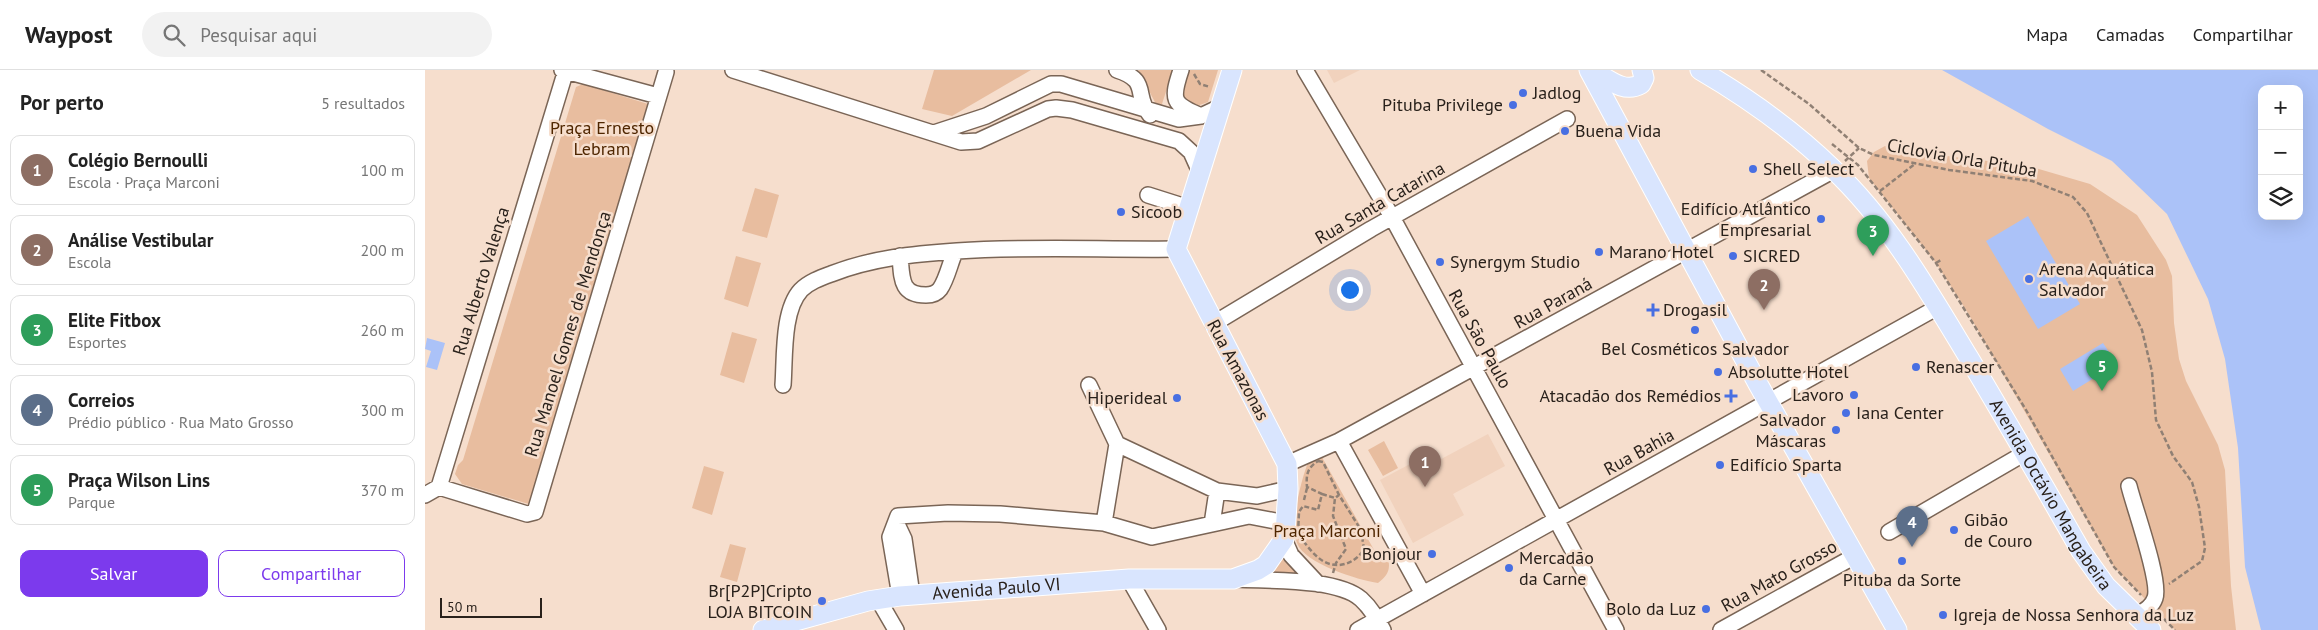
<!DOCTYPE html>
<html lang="pt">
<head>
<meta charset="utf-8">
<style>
  :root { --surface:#fff; --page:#f2f2f2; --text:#222; --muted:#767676; --line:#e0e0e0; --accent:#7c3aed }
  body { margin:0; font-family:"PT Sans",sans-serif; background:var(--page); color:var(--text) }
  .controls { position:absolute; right:15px; top:15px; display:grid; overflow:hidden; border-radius:10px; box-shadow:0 5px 20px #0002 }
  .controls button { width:45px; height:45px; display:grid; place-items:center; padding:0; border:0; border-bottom:1px solid var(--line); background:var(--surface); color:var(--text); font:25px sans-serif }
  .scale { position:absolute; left:15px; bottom:12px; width:102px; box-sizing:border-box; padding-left:5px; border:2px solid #29211b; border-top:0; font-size:14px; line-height:18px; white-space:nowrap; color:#29211b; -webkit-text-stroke:4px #f6decd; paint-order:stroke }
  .you { position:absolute; left:924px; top:219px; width:18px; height:18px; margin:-12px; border:4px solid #fff; border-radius:50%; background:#1a73e8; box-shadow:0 0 0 8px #1a73e833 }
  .badge { display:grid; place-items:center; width:32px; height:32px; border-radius:50%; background:var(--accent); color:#fff; font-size:16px; font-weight:700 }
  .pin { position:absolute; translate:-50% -41px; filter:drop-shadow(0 1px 2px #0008) }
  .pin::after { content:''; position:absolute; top:26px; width:18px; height:15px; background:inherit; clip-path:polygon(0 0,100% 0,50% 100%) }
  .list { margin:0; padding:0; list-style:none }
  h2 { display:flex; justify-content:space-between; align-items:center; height:65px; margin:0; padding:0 20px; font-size:21px }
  h2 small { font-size:16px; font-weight:400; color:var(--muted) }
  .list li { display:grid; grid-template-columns:32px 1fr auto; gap:15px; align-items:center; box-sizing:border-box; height:70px; margin:0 10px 10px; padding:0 10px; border:1px solid var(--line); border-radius:10px }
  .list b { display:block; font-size:19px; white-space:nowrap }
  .list p { margin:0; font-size:16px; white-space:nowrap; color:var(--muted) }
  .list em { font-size:16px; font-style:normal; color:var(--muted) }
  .actions { display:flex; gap:10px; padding:15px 20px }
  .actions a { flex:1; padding:11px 0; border:1px solid var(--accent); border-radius:10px; text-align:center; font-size:18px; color:var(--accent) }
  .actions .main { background:var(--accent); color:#fff }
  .icon { flex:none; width:28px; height:28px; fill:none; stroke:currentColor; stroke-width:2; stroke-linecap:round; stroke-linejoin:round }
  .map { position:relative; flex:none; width:1893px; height:560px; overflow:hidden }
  header { display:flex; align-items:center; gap:30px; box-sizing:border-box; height:70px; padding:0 25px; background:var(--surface); border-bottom:1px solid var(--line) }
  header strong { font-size:24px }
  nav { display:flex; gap:28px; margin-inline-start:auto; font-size:18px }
  .search { width:350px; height:45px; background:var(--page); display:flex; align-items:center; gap:12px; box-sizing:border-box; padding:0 18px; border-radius:28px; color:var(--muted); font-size:19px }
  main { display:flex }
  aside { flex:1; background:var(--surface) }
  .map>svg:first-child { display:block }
  .built { fill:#f1d2bd }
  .green { fill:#e8bd9f }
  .water { fill:#abc2f8; fill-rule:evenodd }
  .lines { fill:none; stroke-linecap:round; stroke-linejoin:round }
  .minor-casing { stroke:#7a6556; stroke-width:18 }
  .major-casing { stroke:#fff; stroke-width:21 }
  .path { stroke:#908074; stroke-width:2.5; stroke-dasharray:5 2.5; stroke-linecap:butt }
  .minor { stroke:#fff; stroke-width:15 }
  .major { stroke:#d9e5fe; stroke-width:19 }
  .poi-dot { fill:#486fe2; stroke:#f6decd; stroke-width:2 }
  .labels { text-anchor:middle; stroke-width:5; stroke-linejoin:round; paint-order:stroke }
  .poi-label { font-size:18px; fill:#29211b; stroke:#f6decd; text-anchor:start }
  .park-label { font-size:18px; fill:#4f2600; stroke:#f6decd }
  .street-label { font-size:18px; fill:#29211b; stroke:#f6decd }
</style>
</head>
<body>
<header>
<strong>Waypost</strong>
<div class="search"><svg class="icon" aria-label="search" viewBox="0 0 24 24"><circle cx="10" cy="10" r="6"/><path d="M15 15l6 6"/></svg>Pesquisar aqui</div>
<nav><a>Mapa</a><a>Camadas</a><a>Compartilhar</a></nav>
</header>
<main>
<aside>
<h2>Por perto<small>5 resultados</small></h2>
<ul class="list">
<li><span class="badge" style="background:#8d6e63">1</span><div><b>Colégio Bernoulli</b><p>Escola · Praça Marconi</p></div><em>100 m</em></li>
<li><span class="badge" style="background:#8d6e63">2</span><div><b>Análise Vestibular</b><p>Escola</p></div><em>200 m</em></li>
<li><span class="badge" style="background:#2e9e5b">3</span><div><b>Elite Fitbox</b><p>Esportes</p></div><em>260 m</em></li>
<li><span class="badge" style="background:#5c6f8a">4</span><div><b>Correios</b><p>Prédio público · Rua Mato Grosso</p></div><em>300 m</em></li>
<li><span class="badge" style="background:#2e9e5b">5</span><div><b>Praça Wilson Lins</b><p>Parque</p></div><em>370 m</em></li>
</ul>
<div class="actions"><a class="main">Salvar</a><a>Compartilhar</a></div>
</aside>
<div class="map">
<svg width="1893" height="560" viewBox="0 0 1893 560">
  <rect width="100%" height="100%" fill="#f6decd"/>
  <path class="built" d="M 902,0 L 935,0 L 909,13 Z
    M 1063,364 L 1080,396 L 1028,424 L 1039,445 L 988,473 L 955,410 L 1000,386 L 1005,395 Z"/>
  <path class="green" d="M 509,0 L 606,0 L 527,46 L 497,39 Z
    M 713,0 L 748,0 L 737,34 L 732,36 Z
    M 762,0 L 793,0 L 783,32 L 772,36 L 759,29 L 756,19 Z
    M 158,14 L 223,34 L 226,37 L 107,435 L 37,414 L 30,404 L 33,395 L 38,390 L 151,17 Z
    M 1460,76 L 1472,80 L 1604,96 L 1665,114 L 1712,145 L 1741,190 L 1747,206 L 1749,253 L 1754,289 L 1761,311 L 1793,375 L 1800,400 L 1806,516 L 1811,560 L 1750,560 L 1689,497 L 1543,243 L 1511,193 L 1444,108 L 1442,91 L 1449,82 Z
    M 330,118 L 354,125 L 342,168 L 317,161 Z
    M 311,186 L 336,193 L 323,237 L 299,229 Z
    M 307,262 L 332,269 L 319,313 L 295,305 Z
    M 959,371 L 973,398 L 958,406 L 943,380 Z
    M 899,383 L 898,389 L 953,487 L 963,488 C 966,500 962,506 953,513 C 933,510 880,494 872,473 C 865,454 876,409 884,390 Z
    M 279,396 L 299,402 L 287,445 L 267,438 Z
    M 305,474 L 321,478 L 312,512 L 295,507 Z
    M 859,485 L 882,509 L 835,505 Z"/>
  <path class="water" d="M 1517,0 L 1893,0 L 1893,560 L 1836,560 L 1820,497 L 1813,378 L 1800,289 L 1783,229 L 1742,144 L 1687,91 L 1623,59 ZM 1837,19 L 1874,19 L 1874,146 L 1837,146 Z
    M 1603,146 L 1655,234 L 1613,259 L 1561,171 Z
    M 2,268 L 20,273 L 12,300 L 1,297 L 6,281 L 0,279 Z
    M 1678,273 L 1692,294 L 1648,321 L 1635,299 Z"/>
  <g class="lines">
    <g class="minor-casing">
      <path id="minor" d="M 137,0 L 233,26
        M 308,0 L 536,72 L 553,71 L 623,39 L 631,38 L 647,40 L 754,71 L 766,82 L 775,102
        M 692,0 C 726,11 708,25 725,45
        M 756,0 C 746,30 747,34 776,46
        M 880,0 L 967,147 L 1191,560
        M 509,63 L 561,46 L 626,14 L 636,14 L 754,49 L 776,46 L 795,37
        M 723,125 L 764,138
        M 475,186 C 477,208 475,225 501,225 C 507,225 512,223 515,219 C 522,209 525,193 530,182
        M 788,254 L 946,159 L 1142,49
        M 358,315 C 360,289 357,240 376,220 C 384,212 395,208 406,204 C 447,188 488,184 532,181 C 605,176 678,180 751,179
        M 664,315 L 692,374 L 679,453 L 727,467 L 824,446 L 861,453
        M 914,371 L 998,524
        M 692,374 L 792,421 L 832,426 L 863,419
        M 862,394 L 914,371 L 1409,100
        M 1704,416 C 1709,437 1736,511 1730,528 C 1727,537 1719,541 1711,546
        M 14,417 L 102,444 L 110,442 L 241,2
        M 0,425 L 14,417 L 141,0
        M 471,452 L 479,469 L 487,525
        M 787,454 L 792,421
        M 1464,462 L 1600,383
        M 859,469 L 866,485 L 893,514
        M 704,509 L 733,560
        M 812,509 C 844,511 912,508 936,529 C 946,538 952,549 958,560
        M 475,526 L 465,467 L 473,446 L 523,443 L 575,444 L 679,453
        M 453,529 L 471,560
        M 933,560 L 1513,237
        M 1296,560 L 1430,486"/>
    </g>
    <g class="major-casing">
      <g id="major">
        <path d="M 1164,0 L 1333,314 L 1472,560"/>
        <path d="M 1167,0 C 1183,9 1199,24 1216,14 L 1219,8 L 1217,0"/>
        <path id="s1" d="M 1275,0 C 1323,28 1368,60 1408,99 C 1465,153 1504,222 1544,288 C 1582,352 1619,416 1656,481 L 1681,516 L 1726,560"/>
        <path id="s2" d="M 338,560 L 443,531 L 475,526 L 704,509 L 808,509 L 833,500 L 841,495 L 859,469 L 860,464 L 863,419 L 862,394 L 751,179 L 807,0"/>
      </g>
    </g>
    <path class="path" d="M 1336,0 L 1384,34 L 1434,78 L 1449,85 L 1524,100 L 1607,111 L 1648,127 L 1662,143 L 1717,260 L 1727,302 L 1731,350 L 1748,386 L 1767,412 L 1774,437 L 1780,478 L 1777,491 L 1744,514
      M 769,4 L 775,14 L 785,17
      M 1407,74 L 1433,95 L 1511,193 L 1601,340 L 1689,497 L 1716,525
      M 1420,91 L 1434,78
      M 1455,121 L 1491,93
      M 1511,193 L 1516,190
      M 893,391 L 898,392 L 914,425 L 936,460 L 939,479 C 931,493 913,500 898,491 C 888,485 880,473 873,464 L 874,442 L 878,436 L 893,440 L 897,424 L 882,417 C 881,405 882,398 893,391 Z
      M 897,424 L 910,428
      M 879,430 L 882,418
      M 908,503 L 911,493 L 921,479 L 908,446 L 910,428 L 914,425
      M 1739,549 L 1750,560"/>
    <use href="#minor" class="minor"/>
    <use href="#major" class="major"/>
  </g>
  <g class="poi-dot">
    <circle cx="1098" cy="23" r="5"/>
    <circle cx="1088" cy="35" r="5"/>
    <circle cx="1140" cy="61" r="5"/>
    <circle cx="1328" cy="99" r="5"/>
    <circle cx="696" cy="142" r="5"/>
    <circle cx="1396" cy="149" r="5"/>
    <circle cx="1174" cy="182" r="5"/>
    <circle cx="1308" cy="186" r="5"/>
    <circle cx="1015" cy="192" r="5"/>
    <circle cx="1604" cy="209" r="5"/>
    <path d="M1225.5 232.5h5v5h5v5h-5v5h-5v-5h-5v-5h5z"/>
    <circle cx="1270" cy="260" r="5"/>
    <circle cx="1491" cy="297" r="5"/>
    <circle cx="1293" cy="302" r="5"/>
    <circle cx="1429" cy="325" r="5"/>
    <path d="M1303.5 318.5h5v5h5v5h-5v5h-5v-5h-5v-5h5z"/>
    <circle cx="752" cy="328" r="5"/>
    <circle cx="1421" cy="343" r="5"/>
    <circle cx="1411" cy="360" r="5"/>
    <circle cx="1295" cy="395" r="5"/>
    <circle cx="1529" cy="460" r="5"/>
    <circle cx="1007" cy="484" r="5"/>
    <circle cx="1477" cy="491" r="5"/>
    <circle cx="1084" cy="498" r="5"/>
    <circle cx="397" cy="531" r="5"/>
    <circle cx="1281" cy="539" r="5"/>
    <circle cx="1518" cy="545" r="5"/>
  </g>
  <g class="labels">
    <g class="poi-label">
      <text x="1108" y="29">Jadlog</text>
      <text x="1078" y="41" text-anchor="end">Pituba Privilege</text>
      <text x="1150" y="67">Buena Vida</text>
      <text x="1338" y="105">Shell Select</text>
      <text x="1386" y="145" text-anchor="end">Edifício Atlântico<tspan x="1386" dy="21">Empresarial</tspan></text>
      <text x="706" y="148">Sicoob</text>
      <text x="1184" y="188">Marano Hotel</text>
      <text x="1318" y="192">SICRED</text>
      <text x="1025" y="198">Synergym Studio</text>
      <text x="1614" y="205">Arena Aquática<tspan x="1614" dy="21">Salvador</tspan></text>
      <text x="1238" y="246">Drogasil</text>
      <text x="1270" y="285" text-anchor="middle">Bel Cosméticos Salvador</text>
      <text x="1501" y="303">Renascer</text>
      <text x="1303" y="308">Absolutte Hotel</text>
      <text x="1419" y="331" text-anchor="end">Lavoro</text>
      <text x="1296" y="332" text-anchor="end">Atacadão dos Remédios</text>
      <text x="742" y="334" text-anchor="end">Hiperideal</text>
      <text x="1431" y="349">Iana Center</text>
      <text x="1401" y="356" text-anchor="end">Salvador<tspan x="1401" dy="21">Máscaras</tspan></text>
      <text x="1305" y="401">Edifício Sparta</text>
      <text x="1539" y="456">Gibão<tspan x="1539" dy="21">de Couro</tspan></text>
      <text x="997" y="490" text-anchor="end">Bonjour</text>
      <text x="1094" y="494">Mercadão<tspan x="1094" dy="21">da Carne</tspan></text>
      <text x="1477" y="516" text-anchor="middle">Pituba da Sorte</text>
      <text x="387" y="527" text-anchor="end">Br[P2P]Cripto<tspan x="387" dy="21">LOJA BITCOIN</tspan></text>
      <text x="1271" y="545" text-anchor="end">Bolo da Luz</text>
      <text x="1528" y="551">Igreja de Nossa Senhora da Luz</text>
    </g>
    <g class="park-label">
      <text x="177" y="64">Praça Ernesto<tspan x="177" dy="21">Lebram</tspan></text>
      <text x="902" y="467">Praça Marconi</text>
    </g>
    <g class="street-label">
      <text transform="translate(1537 88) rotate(10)" y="6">Ciclovia Orla Pituba</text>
      <text transform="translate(955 133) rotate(-30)" y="6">Rua Santa Catarina</text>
      <text transform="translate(56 211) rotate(-73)" y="6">Rua Alberto Valença</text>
      <text transform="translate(1128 233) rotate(-29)" y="6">Rua Paraná</text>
      <text transform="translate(143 264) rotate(-73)" y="6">Rua Manoel Gomes de Mendonça</text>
      <text transform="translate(1055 269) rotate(61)" y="6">Rua São Paulo</text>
      <text transform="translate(813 300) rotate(62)" y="6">Rua Amazonas</text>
      <text transform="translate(1214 382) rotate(-29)" y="6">Rua Bahia</text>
      <text dy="6" stroke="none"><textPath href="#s1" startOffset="559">Avenida Octávio Mangabeira</textPath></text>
      <text transform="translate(1354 506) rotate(-29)" y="6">Rua Mato Grosso</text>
      <text dy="6" stroke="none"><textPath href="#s2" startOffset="238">Avenida Paulo VI</textPath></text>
    </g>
  </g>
</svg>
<div class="controls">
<button>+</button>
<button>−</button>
<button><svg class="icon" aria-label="layers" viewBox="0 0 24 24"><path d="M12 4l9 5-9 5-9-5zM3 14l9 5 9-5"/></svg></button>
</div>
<div class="scale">50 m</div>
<div class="you"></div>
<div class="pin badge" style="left:1000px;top:417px;background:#8d6e63">1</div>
<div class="pin badge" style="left:1339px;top:240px;background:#8d6e63">2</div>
<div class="pin badge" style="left:1448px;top:186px;background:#2e9e5b">3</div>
<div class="pin badge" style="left:1487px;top:477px;background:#5c6f8a">4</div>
<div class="pin badge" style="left:1677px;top:321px;background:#2e9e5b">5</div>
</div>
</main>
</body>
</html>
